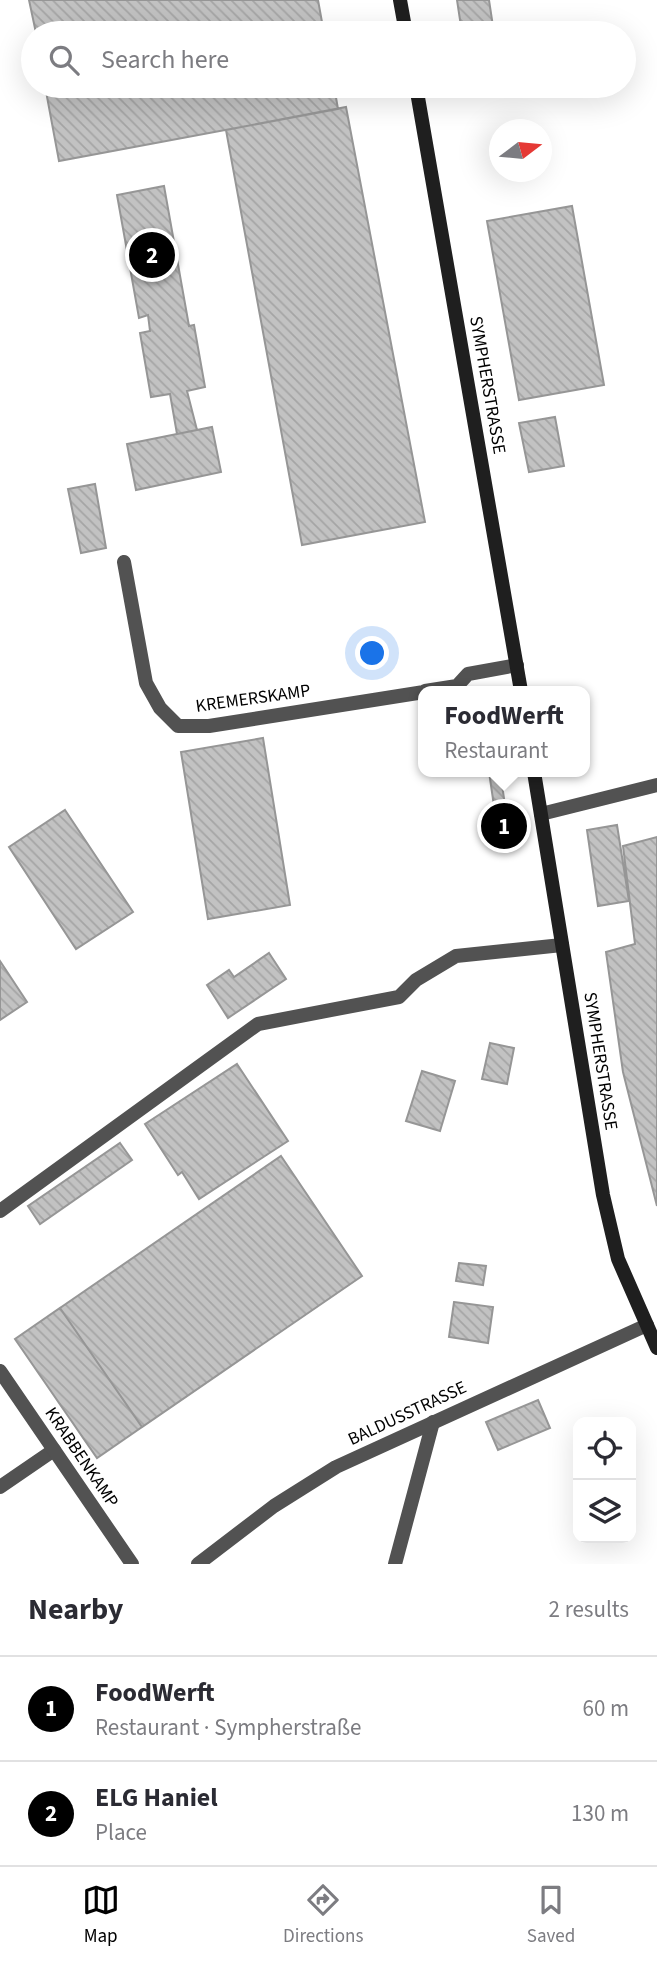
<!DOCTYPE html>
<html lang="en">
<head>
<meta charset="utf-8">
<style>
  :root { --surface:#fff; --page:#f7f7f7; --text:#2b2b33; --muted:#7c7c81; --line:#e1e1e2; --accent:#000 }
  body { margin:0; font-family:"Source Sans 3",sans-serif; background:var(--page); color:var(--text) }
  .controls { position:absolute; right:21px; bottom:21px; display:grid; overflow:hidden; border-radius:14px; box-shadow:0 7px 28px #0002 }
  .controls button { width:63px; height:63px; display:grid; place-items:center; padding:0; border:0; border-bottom:2px solid var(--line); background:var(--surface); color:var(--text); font:35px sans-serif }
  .compass { position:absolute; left:489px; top:119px; width:63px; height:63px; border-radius:50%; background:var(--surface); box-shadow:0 7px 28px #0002; rotate:74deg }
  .you { position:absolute; left:373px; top:654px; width:24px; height:24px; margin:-18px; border:5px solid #fff; border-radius:50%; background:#1a73e8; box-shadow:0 0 0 10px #1a73e833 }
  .badge { display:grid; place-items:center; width:46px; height:46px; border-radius:50%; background:var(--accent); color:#fff; font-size:23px; font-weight:700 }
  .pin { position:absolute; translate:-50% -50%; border:4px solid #fff; box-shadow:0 2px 7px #0006 }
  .popup { position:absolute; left:418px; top:686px; width:172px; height:91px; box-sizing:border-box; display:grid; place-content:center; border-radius:14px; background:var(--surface); filter:drop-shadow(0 2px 5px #0005); font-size:23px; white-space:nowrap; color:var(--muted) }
  .popup b { font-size:26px; color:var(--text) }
  .popup::after { content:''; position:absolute; left:50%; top:100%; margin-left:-14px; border:14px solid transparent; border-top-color:var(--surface) }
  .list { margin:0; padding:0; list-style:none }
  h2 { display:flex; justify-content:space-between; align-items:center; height:91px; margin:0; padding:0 28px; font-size:30px }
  h2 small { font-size:23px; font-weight:400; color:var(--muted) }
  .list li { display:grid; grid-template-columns:46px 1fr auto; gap:21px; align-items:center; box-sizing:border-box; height:105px; padding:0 28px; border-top:2px solid var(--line) }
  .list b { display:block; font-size:26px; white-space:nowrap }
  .list p { margin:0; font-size:23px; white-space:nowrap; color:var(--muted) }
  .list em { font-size:23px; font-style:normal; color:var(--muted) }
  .icon { flex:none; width:38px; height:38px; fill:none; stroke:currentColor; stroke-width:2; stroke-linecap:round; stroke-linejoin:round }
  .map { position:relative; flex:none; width:657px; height:1564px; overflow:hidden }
  .search { position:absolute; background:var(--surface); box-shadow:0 7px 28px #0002; left:21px; right:21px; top:21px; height:77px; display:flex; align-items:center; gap:18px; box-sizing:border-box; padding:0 24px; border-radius:38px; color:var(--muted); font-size:26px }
  .sheet { height:301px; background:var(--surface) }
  nav { display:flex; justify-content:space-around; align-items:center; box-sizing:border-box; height:98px; border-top:2px solid var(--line); background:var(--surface); font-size:19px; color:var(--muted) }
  nav a { display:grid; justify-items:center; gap:4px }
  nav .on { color:var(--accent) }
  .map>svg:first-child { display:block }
  .building { fill:url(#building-back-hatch); stroke:#969696; stroke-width:2 }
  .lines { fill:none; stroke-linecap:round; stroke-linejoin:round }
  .lane { stroke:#525252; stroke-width:14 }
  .street { stroke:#525252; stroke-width:14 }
  .secondary { stroke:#1f1f1f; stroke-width:14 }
  .labels { text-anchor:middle; stroke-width:5; stroke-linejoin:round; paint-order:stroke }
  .street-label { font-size:18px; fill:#000; stroke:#fff }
</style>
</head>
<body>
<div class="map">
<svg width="657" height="1564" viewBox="0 0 657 1564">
  <defs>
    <pattern id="building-back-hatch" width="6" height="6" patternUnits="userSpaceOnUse" patternTransform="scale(1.75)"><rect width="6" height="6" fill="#c2c2c2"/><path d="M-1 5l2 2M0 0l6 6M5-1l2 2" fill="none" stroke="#a5a5a5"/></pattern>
  </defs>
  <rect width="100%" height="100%" fill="#fff"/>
  <path class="building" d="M 29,0 L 318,0 L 324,33 L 36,33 Z
    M 457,0 L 489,0 L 494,33 L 462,33 Z
    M 45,86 L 334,86 L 338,109 L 59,161 Z
    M 346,107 L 425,522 L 302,545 L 226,130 Z
    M 164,186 L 189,326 L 194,325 L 205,387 L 187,391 L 197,430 L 177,434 L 170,394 L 151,397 L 140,333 L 150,331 L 148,315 L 139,318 L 117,195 Z
    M 572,206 L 604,385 L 519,400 L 487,221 Z
    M 555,417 L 564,466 L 529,472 L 519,423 Z
    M 212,427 L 221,472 L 136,490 L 127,444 Z
    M 95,484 L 106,548 L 81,553 L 68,489 Z
    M 263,738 L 290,905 L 208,919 L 181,752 Z
    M 489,772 L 500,772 L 509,831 L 498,833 Z
    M 65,810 L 133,912 L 76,949 L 9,847 Z
    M 617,825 L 629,901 L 598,906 L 587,830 Z
    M 657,837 L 657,1206 L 623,1072 L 606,952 L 635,944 L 623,846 Z
    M 269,953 L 286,979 L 228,1018 L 207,985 L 229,970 L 234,977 Z
    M 0,961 L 27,1002 L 0,1020 Z
    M 490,1043 L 514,1048 L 507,1084 L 482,1079 Z
    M 237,1064 L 288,1141 L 199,1199 L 182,1172 L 178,1175 L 145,1124 Z
    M 422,1071 L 455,1081 L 440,1131 L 406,1121 Z
    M 120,1143 L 132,1160 L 40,1224 L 28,1206 Z
    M 281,1156 L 362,1276 L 142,1427 L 60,1308 Z
    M 459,1263 L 486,1266 L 483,1285 L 456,1281 Z
    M 454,1302 L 493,1307 L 488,1343 L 449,1337 Z
    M 60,1308 L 142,1427 L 97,1458 L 15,1339 Z
    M 538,1400 L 550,1428 L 498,1450 L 486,1422 Z"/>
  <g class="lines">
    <path class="lane" d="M 124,562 L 146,683 L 160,708 L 178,726 L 209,726 L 424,692
      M 425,691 L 457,686 L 468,674 L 517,665
      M 541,814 L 657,785
      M 0,1211 L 258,1024 L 399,997 L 416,980 L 456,956 L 562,945
      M 0,1487 L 54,1450
      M 395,1564 L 433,1422"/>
    <path class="street" d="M 0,1371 L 132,1564
      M 198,1564 L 274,1506 L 336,1467 L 647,1325"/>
    <path class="secondary" d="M 400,0 L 406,33
      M 416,86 L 521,691
      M 534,772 L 603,1195 L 618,1259 L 657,1348"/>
  </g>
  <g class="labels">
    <g class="street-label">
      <text transform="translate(488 385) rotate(80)" y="6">SYMPHERSTRASSE</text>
      <text transform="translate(253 698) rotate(-8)" y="6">KREMERSKAMP</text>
      <text transform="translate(601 1061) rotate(81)" y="6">SYMPHERSTRASSE</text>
      <text transform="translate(407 1413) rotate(-25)" y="6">BALDUSSTRASSE</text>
      <text transform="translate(82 1457) rotate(56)" y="6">KRABBENKAMP</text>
    </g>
  </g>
</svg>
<div class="controls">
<button><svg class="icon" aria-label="locate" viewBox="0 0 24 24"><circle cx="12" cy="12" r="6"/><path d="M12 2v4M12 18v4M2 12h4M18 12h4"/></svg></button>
<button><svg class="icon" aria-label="layers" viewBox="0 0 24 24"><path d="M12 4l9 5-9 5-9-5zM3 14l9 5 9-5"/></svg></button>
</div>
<svg class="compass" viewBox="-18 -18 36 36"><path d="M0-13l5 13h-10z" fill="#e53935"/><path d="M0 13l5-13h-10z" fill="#7c7c81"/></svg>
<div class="you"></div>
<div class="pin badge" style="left:504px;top:826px">1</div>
<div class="popup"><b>FoodWerft</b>Restaurant</div>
<div class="pin badge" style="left:152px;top:255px">2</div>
<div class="search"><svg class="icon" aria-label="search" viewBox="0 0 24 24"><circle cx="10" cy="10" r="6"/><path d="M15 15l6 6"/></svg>Search here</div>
</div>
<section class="sheet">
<h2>Nearby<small>2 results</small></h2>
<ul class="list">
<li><span class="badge">1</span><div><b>FoodWerft</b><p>Restaurant · Sympherstraße</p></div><em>60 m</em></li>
<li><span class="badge">2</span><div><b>ELG Haniel</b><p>Place</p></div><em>130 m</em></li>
</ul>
</section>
<nav>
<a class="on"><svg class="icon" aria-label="map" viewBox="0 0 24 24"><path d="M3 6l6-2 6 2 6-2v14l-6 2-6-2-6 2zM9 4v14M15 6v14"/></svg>Map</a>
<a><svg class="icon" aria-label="directions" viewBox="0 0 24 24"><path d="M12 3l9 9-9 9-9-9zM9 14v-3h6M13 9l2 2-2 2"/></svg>Directions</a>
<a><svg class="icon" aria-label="saved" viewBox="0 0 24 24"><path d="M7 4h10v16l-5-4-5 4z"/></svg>Saved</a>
</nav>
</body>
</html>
